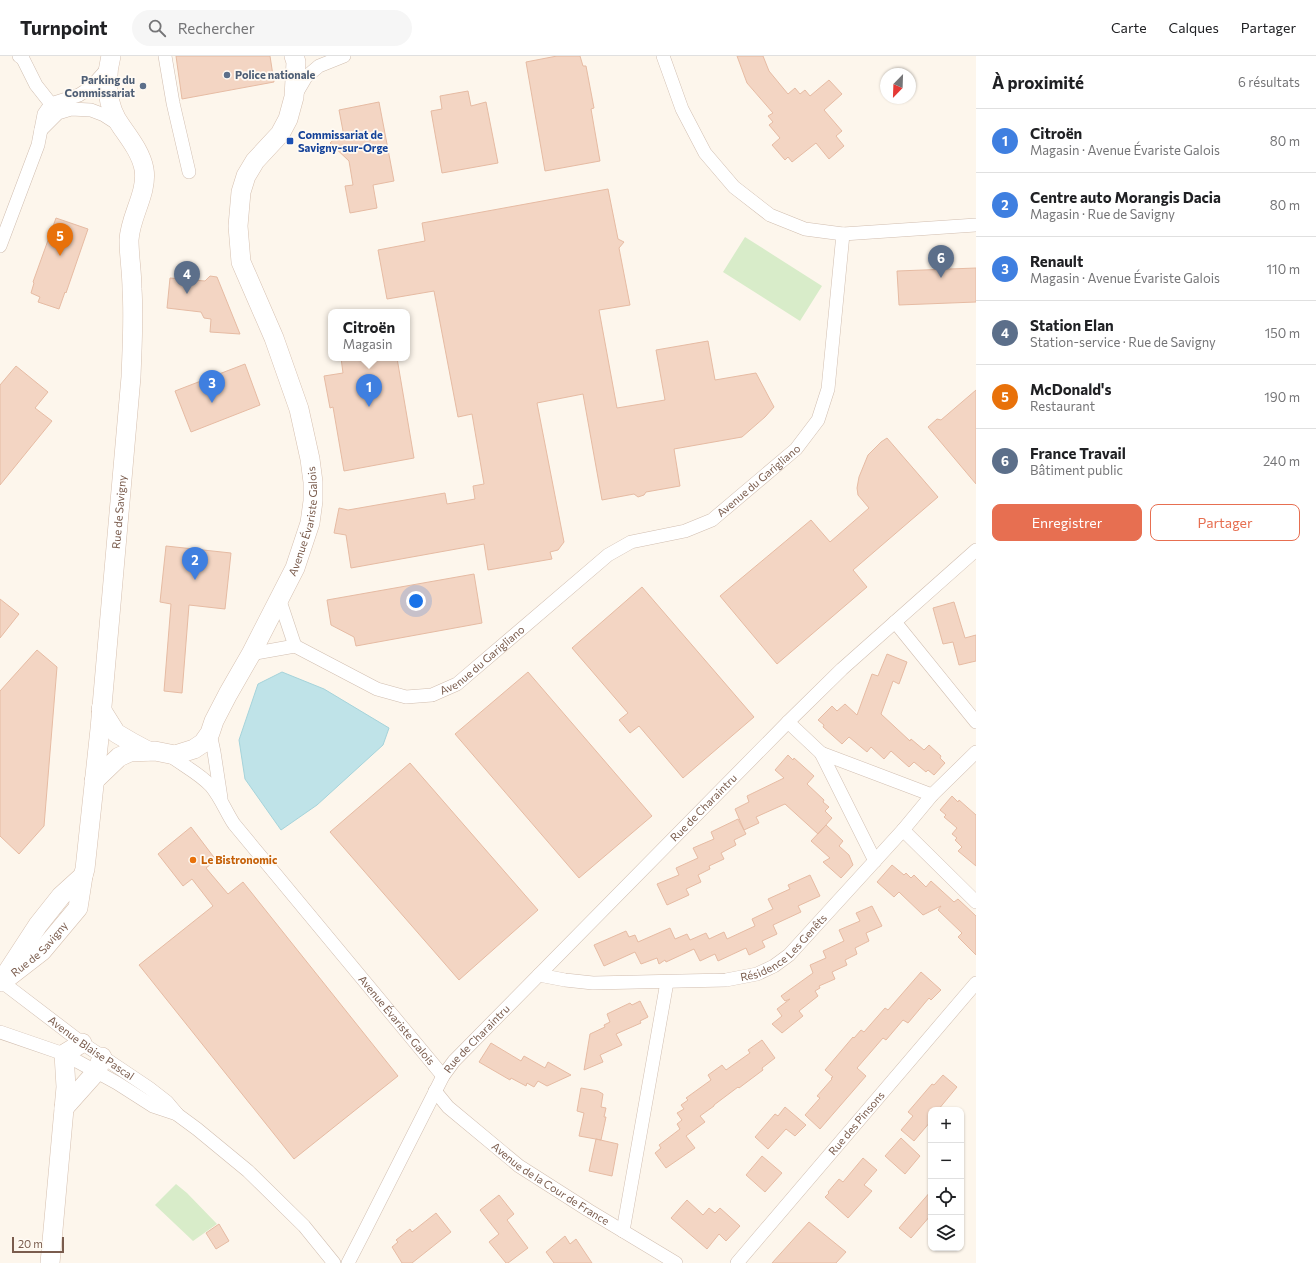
<!DOCTYPE html>
<html lang="fr">
<head>
<meta charset="utf-8">
<style>
  :root { --surface:#fff; --page:#f6f6f6; --text:#202124; --muted:#757577; --line:#e0e0e0; --accent:#e76f51 }
  body { margin:0; font-family:Commissioner,sans-serif; background:var(--page); color:var(--text) }
  .controls { position:absolute; right:12px; bottom:12px; display:grid; overflow:hidden; border-radius:8px; box-shadow:0 1px 3px #0004 }
  .controls button { width:36px; height:36px; display:grid; place-items:center; padding:0; border:0; border-bottom:1px solid var(--line); background:var(--surface); color:var(--text); font:20px sans-serif }
  .compass { position:absolute; left:880px; top:12px; width:36px; height:36px; border-radius:50%; background:var(--surface); box-shadow:0 1px 3px #0004; rotate:203deg }
  .scale { position:absolute; left:12px; bottom:10px; width:52px; box-sizing:border-box; padding-left:4px; border:2px solid #7a5c4d; border-top:0; font-size:11px; line-height:14px; white-space:nowrap; color:#7a5c4d; -webkit-text-stroke:3px #fffaf3; paint-order:stroke }
  .you { position:absolute; left:416px; top:545px; width:14px; height:14px; margin:-10px; border:3px solid #fff; border-radius:50%; background:#1a73e8; box-shadow:0 0 0 6px #1a73e833 }
  .badge { display:grid; place-items:center; width:26px; height:26px; border-radius:50%; background:var(--accent); color:#fff; font-size:13px; font-weight:700 }
  .pin { position:absolute; translate:-50% -33px; filter:drop-shadow(0 1px 2px #0008) }
  .pin::after { content:''; position:absolute; top:21px; width:14px; height:12px; background:inherit; clip-path:polygon(0 0,100% 0,50% 100%) }
  .popup { position:absolute; left:328px; top:253px; width:82px; height:52px; box-sizing:border-box; display:grid; place-content:center; border-radius:8px; background:var(--surface); filter:drop-shadow(0 1px 3px #0005); font-size:13px; white-space:nowrap; color:var(--muted) }
  .popup b { font-size:15px; color:var(--text) }
  .popup::after { content:''; position:absolute; left:50%; top:100%; margin-left:-8px; border:8px solid transparent; border-top-color:var(--surface) }
  .list { margin:0; padding:0; list-style:none }
  h2 { display:flex; justify-content:space-between; align-items:center; height:52px; margin:0; padding:0 16px; font-size:17px }
  h2 small { font-size:13px; font-weight:400; color:var(--muted) }
  .list li { display:grid; grid-template-columns:26px 1fr auto; gap:12px; align-items:center; box-sizing:border-box; height:64px; padding:0 16px; border-top:1px solid var(--line) }
  .list b { display:block; font-size:15px; white-space:nowrap }
  .list p { margin:0; font-size:13px; white-space:nowrap; color:var(--muted) }
  .list em { font-size:13px; font-style:normal; color:var(--muted) }
  .actions { display:flex; gap:8px; padding:12px 16px }
  .actions a { flex:1; padding:9px 0; border:1px solid var(--accent); border-radius:8px; text-align:center; font-size:14px; color:var(--accent) }
  .actions .main { background:var(--accent); color:#fff }
  .icon { flex:none; width:22px; height:22px; fill:none; stroke:currentColor; stroke-width:2; stroke-linecap:round; stroke-linejoin:round }
  .map { position:relative; flex:none; width:976px; height:1207px; overflow:hidden }
  header { display:flex; align-items:center; gap:24px; box-sizing:border-box; height:56px; padding:0 20px; background:var(--surface); border-bottom:1px solid var(--line) }
  header strong { font-size:19px }
  nav { display:flex; gap:22px; margin-inline-start:auto; font-size:14px }
  .search { width:280px; height:36px; background:var(--page); display:flex; align-items:center; gap:10px; box-sizing:border-box; padding:0 14px; border-radius:22px; color:var(--muted); font-size:15px }
  main { display:flex }
  aside { flex:1; background:var(--surface) }
  .map>svg:first-child { display:block }
  .green { fill:#d8ecc9 }
  .water { fill:#bfe3e8; stroke:#a5d3da }
  .building { fill:#f3d5c3; stroke:#e6bba3 }
  .lines { fill:none; stroke-linecap:round; stroke-linejoin:round }
  .street-casing { stroke:#d1beb0; stroke-width:14 }
  .secondary-casing { stroke:#d6c0b0; stroke-width:20 }
  .street { stroke:#fff; stroke-width:13 }
  .secondary { stroke:#fff; stroke-width:19 }
  .service-dot { fill:#5c6f8a; stroke:#fffaf3; stroke-width:1.5 }
  .transit-dot { fill:#1a4fb4; stroke:#fffaf3; stroke-width:1.5 }
  .food-dot { fill:#e8710a; stroke:#fffaf3; stroke-width:1.5 }
  .labels { text-anchor:middle; stroke-width:3.5; stroke-linejoin:round; paint-order:stroke }
  .service-label { font-size:11px; font-weight:bold; fill:#4e5e75; stroke:#fffaf3; text-anchor:start }
  .transit-label { font-size:11px; font-weight:bold; fill:#164399; stroke:#fffaf3; text-anchor:start }
  .street-label { font-size:11px; fill:#7a5c4d; stroke:#fffaf3 }
  .food-label { font-size:11px; font-weight:bold; fill:#c56008; stroke:#fffaf3; text-anchor:start }
</style>
</head>
<body>
<header>
<strong>Turnpoint</strong>
<div class="search"><svg class="icon" aria-label="search" viewBox="0 0 24 24"><circle cx="10" cy="10" r="6"/><path d="M15 15l6 6"/></svg>Rechercher</div>
<nav><a>Carte</a><a>Calques</a><a>Partager</a></nav>
</header>
<main>
<div class="map">
<svg width="976" height="1207" viewBox="0 0 976 1207">
  <rect width="100%" height="100%" fill="#fdf6ec"/>
  <path class="green" d="M 745,181 L 822,230 L 800,265 L 723,216 Z
    M 176,1128 L 187,1137 L 217,1168 L 193,1185 L 155,1149 Z"/>
  <path class="water" d="M 282,616 L 324,633 L 389,672 L 383,689 L 317,749 L 281,774 L 245,723 L 239,684 L 258,628 Z"/>
  <path class="building" d="M 176,0 L 270,0 L 274,26 L 182,43 Z
    M 557,0 L 580,0 L 583,10 L 586,10 L 594,52 L 591,53 L 600,105 L 545,115 L 526,6 Z
    M 737,0 L 763,0 L 769,15 L 788,38 L 795,32 L 800,38 L 805,34 L 810,40 L 829,24 L 842,38 L 824,54 L 842,75 L 836,80 L 844,90 L 829,103 L 816,87 L 792,106 L 788,101 L 785,104 L 772,89 L 780,82 L 769,69 L 773,66 L 768,60 L 773,57 L 747,27 Z
    M 468,35 L 471,50 L 486,46 L 498,107 L 442,117 L 431,55 L 442,53 L 440,40 Z
    M 379,46 L 394,125 L 373,129 L 377,152 L 350,157 L 345,130 L 353,129 L 349,105 L 330,87 L 343,75 L 339,54 Z
    M 608,133 L 618,183 L 624,186 L 619,192 L 630,249 L 599,254 L 617,352 L 665,344 L 656,294 L 708,285 L 715,324 L 756,317 L 774,351 L 765,361 L 742,381 L 674,393 L 680,430 L 646,436 L 644,439 L 638,441 L 634,438 L 602,444 L 583,338 L 537,347 L 564,486 L 558,494 L 550,496 L 552,503 L 488,514 L 484,488 L 351,512 L 346,479 L 334,477 L 339,452 L 348,454 L 445,437 L 447,448 L 475,443 L 473,430 L 484,428 L 472,358 L 458,361 L 434,235 L 387,243 L 378,194 L 425,185 L 422,167 Z
    M 56,162 L 88,173 L 66,237 L 65,236 L 59,253 L 38,246 L 40,241 L 31,237 L 34,227 L 33,226 Z
    M 976,212 L 976,246 L 899,249 L 897,215 Z
    M 210,220 L 217,221 L 240,278 L 210,276 L 211,263 L 204,262 L 201,256 L 167,252 L 170,222 L 205,225 Z
    M 341,302 L 397,302 L 414,402 L 344,415 L 333,351 L 330,352 L 324,320 L 343,317 Z
    M 245,308 L 260,349 L 191,376 L 175,335 Z
    M 16,310 L 48,336 L 35,352 L 52,365 L 0,429 L 0,329 Z
    M 976,334 L 976,428 L 928,371 L 937,363 L 941,364 Z
    M 887,382 L 938,441 L 853,514 L 867,531 L 777,608 L 720,540 L 811,464 L 830,486 L 869,452 L 858,439 L 857,432 L 859,421 L 868,399 L 881,386 Z
    M 166,490 L 231,497 L 225,553 L 189,549 L 182,637 L 164,635 L 171,548 L 160,546 Z
    M 474,518 L 482,567 L 356,590 L 354,581 L 331,569 L 327,544 Z
    M 642,531 L 754,661 L 683,722 L 639,670 L 630,677 L 619,664 L 628,657 L 572,592 Z
    M 0,543 L 19,558 L 0,582 Z
    M 954,546 L 965,582 L 976,579 L 976,605 L 959,609 L 953,586 L 943,588 L 933,552 Z
    M 37,594 L 57,611 L 44,770 L 19,798 L 0,780 L 0,635 Z
    M 887,598 L 907,606 L 899,628 L 893,625 L 881,658 L 910,685 L 911,683 L 924,694 L 929,689 L 941,700 L 940,702 L 945,707 L 934,719 L 928,714 L 926,716 L 914,706 L 909,711 L 891,695 L 884,703 L 871,691 L 867,696 L 849,681 L 842,688 L 823,671 L 824,669 L 818,664 L 832,650 L 837,655 L 845,648 L 857,659 L 872,618 L 878,620 Z
    M 528,616 L 652,760 L 579,822 L 455,678 Z
    M 788,699 L 793,704 L 794,702 L 814,720 L 807,728 L 824,744 L 823,746 L 829,751 L 825,755 L 832,762 L 818,778 L 785,748 L 756,761 L 759,767 L 744,774 L 735,753 L 749,746 L 747,740 L 784,722 L 775,714 Z
    M 410,707 L 538,854 L 459,924 L 330,776 Z
    M 952,740 L 958,746 L 959,744 L 976,759 L 976,810 L 958,795 L 962,791 L 955,784 L 957,782 L 952,778 L 957,772 L 944,761 L 946,759 L 940,754 Z
    M 738,763 L 746,778 L 734,784 L 736,789 L 721,797 L 724,803 L 709,810 L 710,813 L 698,819 L 701,826 L 686,833 L 689,839 L 667,849 L 657,828 L 679,819 L 676,812 L 698,802 L 693,792 L 714,783 L 711,776 Z
    M 826,769 L 843,785 L 839,790 L 849,799 L 853,809 L 841,822 L 823,806 L 830,802 L 811,785 Z
    M 191,771 L 216,804 L 206,812 L 228,838 L 243,826 L 398,1020 L 294,1103 L 139,909 L 213,850 L 192,823 L 183,830 L 158,798 Z
    M 892,809 L 904,819 L 906,817 L 911,822 L 914,819 L 926,831 L 931,825 L 954,846 L 958,843 L 976,860 L 976,899 L 958,881 L 962,877 L 938,854 L 941,850 L 923,859 L 899,836 L 894,841 L 877,826 Z
    M 810,819 L 820,840 L 798,850 L 801,856 L 773,869 L 777,878 L 762,885 L 765,891 L 749,899 L 746,892 L 718,905 L 715,898 L 700,905 L 694,893 L 666,906 L 665,904 L 659,908 L 657,902 L 641,908 L 635,896 L 604,910 L 594,889 L 626,875 L 629,881 L 635,879 L 638,886 L 670,872 L 675,883 L 687,878 L 690,884 L 706,877 L 709,883 L 724,876 L 727,883 L 755,870 L 752,863 L 773,853 L 768,843 L 790,833 L 788,829 Z
    M 872,850 L 882,870 L 866,877 L 869,885 L 855,892 L 857,898 L 845,904 L 847,909 L 832,916 L 835,923 L 819,930 L 820,932 L 815,935 L 818,940 L 799,955 L 803,960 L 782,977 L 772,968 L 782,960 L 777,953 L 790,943 L 785,945 L 781,940 L 813,917 L 810,909 L 826,902 L 823,895 L 844,885 L 839,874 L 860,865 L 856,857 Z
    M 921,916 L 941,934 L 931,944 L 929,942 L 908,967 L 903,964 L 886,984 L 883,982 L 857,1012 L 866,1020 L 820,1073 L 805,1059 L 820,1042 L 817,1040 L 832,1023 L 831,1022 L 833,1021 L 825,1014 L 853,981 L 854,982 L 861,974 L 864,976 L 885,952 L 888,954 Z
    M 640,945 L 648,961 L 640,965 L 641,967 L 616,978 L 622,989 L 600,999 L 603,1006 L 584,1014 L 590,978 L 605,971 L 604,969 L 610,966 L 607,958 L 630,947 L 632,949 Z
    M 762,984 L 775,1002 L 762,1012 L 763,1014 L 739,1032 L 738,1031 L 714,1049 L 714,1050 L 700,1060 L 705,1066 L 686,1080 L 695,1092 L 666,1112 L 655,1097 L 661,1092 L 659,1089 L 680,1073 L 677,1068 L 682,1064 L 677,1057 L 684,1053 L 681,1049 L 688,1044 L 686,1042 L 711,1024 L 708,1019 L 722,1009 L 726,1014 L 750,997 L 748,994 Z
    M 491,987 L 521,1005 L 524,1000 L 545,1012 L 548,1006 L 571,1019 L 547,1030 L 538,1025 L 534,1031 L 527,1027 L 526,1030 L 511,1022 L 510,1024 L 479,1006 Z
    M 943,1019 L 957,1031 L 938,1054 L 931,1054 L 931,1065 L 914,1085 L 901,1074 L 913,1060 L 908,1056 L 932,1028 L 934,1029 Z
    M 581,1032 L 598,1035 L 603,1038 L 601,1051 L 606,1052 L 604,1061 L 606,1061 L 601,1084 L 579,1080 L 584,1057 L 577,1055 Z
    M 785,1051 L 806,1069 L 795,1080 L 786,1073 L 768,1093 L 755,1081 L 775,1058 L 778,1060 Z
    M 901,1082 L 920,1100 L 905,1118 L 885,1100 Z
    M 596,1083 L 618,1088 L 612,1120 L 589,1115 Z
    M 762,1100 L 782,1117 L 765,1136 L 746,1119 Z
    M 863,1102 L 877,1114 L 864,1129 L 872,1135 L 848,1162 L 825,1141 L 829,1137 L 828,1136 L 839,1123 L 843,1126 Z
    M 931,1135 L 931,1159 L 911,1182 L 899,1172 Z
    M 499,1139 L 514,1158 L 507,1164 L 528,1192 L 508,1207 L 506,1207 L 489,1186 L 499,1178 L 480,1154 Z
    M 687,1144 L 703,1159 L 709,1152 L 715,1157 L 720,1152 L 740,1170 L 726,1185 L 719,1178 L 707,1193 L 671,1162 Z
    M 436,1157 L 451,1176 L 412,1207 L 402,1207 L 392,1191 L 398,1186 L 396,1184 L 410,1173 L 412,1176 Z
    M 809,1166 L 846,1196 L 836,1207 L 772,1207 Z
    M 219,1168 L 229,1185 L 216,1193 L 206,1177 Z
    M 565,1180 L 570,1188 L 576,1183 L 592,1207 L 554,1207 L 546,1196 Z"/>
  <g class="lines">
    <g class="street-casing">
      <g id="street">
        <path d="M 19,0 L 23,3 L 36,29 L 51,48"/>
        <path d="M 165,0 L 173,47 L 189,116"/>
        <path d="M 296,38 L 306,21 L 319,10 L 344,0"/>
        <path d="M 41,74 L 58,57 L 71,53 L 91,54 L 104,59 L 118,68"/>
        <path d="M 843,178 L 976,169"/>
        <path d="M 0,190 L 38,89 L 44,58 L 51,48 L 79,39 L 90,32 L 108,12"/>
        <path d="M 279,542 L 295,590"/>
        <path d="M 895,566 L 976,666"/>
        <path id="s1" d="M 251,598 L 295,590 L 377,633 L 406,641 L 432,639 L 457,628 L 608,499 L 631,486 L 685,475 L 712,464 L 796,393 L 818,364 L 828,333 L 843,178 L 805,173 L 770,159 L 734,131 L 705,97 L 682,53 L 663,0"/>
        <path d="M 788,666 L 821,697 L 875,805"/>
        <path d="M 210,677 L 214,696 L 221,742"/>
        <path d="M 821,697 L 932,739"/>
        <path id="s2" d="M 168,698 C 182,709 199,717 211,730 C 221,742 226,756 234,768 L 443,1020"/>
        <path d="M 903,774 L 976,846"/>
        <path id="s3" d="M 539,919 L 565,924 L 593,927 L 726,924 L 757,918 L 774,910 L 789,899 L 903,774 L 932,739 L 976,696"/>
        <path id="s4" d="M 2,926 L 82,987 L 149,1032 L 167,1046 L 178,1059 L 197,1073 L 248,1115 L 304,1170 L 334,1207"/>
        <path d="M 0,976 L 64,998 L 117,1027 L 153,1050 L 177,1058"/>
        <path id="s5" d="M 435,1035 L 448,1051 L 519,1110 L 588,1154 L 676,1207"/>
        <path d="M 623,1175 L 667,926"/>
        <path id="s6" d="M 348,1207 L 364,1176 L 443,1020 L 454,1005 L 788,666 L 842,613 L 976,494"/>
        <path id="s7" d="M 737,1207 L 976,927"/>
      </g>
    </g>
    <g class="secondary-casing">
      <g id="secondary">
        <path d="M 101,653 L 116,677 L 133,687 L 148,695"/>
        <path id="s8" d="M 94,725 L 119,701 L 130,696 L 155,695 L 175,699 L 194,693 L 203,687 L 210,677 L 214,665 L 228,638 L 251,598 L 295,512 L 310,467 L 313,445 L 313,426 L 310,403 L 299,353 L 274,282 L 241,206 L 238,170 L 241,136 L 246,120 L 255,105 L 280,78 L 288,63 L 294,41 L 296,6 L 294,0"/>
        <path d="M 8,915 L 38,869 L 61,840 L 83,820"/>
        <path id="s9" d="M 2,926 L 42,895 L 78,852 L 83,820 L 85,813 L 100,673 L 131,321 C 132,292 134,262 132,233 C 132,216 129,200 129,184 C 130,160 148,137 144,113 C 141,97 130,83 121,70 C 106,50 105,23 111,0"/>
        <path d="M 64,1052 L 97,1015 L 102,1001"/>
        <path d="M 50,1207 L 66,1031 L 64,998 L 82,987"/>
      </g>
    </g>
    <use href="#street" class="street"/>
    <use href="#secondary" class="secondary"/>
  </g>
  <g class="service-dot">
    <circle cx="227" cy="19" r="4"/>
    <circle cx="143" cy="30" r="4"/>
  </g>
  <rect class="transit-dot" x="286" y="81" width="8" height="8" rx="2"/>
  <circle class="food-dot" cx="193" cy="804" r="4"/>
  <g class="labels">
    <g class="service-label">
      <text x="235" y="23">Police nationale</text>
      <text x="135" y="28" text-anchor="end">Parking du<tspan x="135" dy="13">Commissariat</tspan></text>
    </g>
    <g class="transit-label">
      <text x="298" y="83">Commissariat de<tspan x="298" dy="13">Savigny-sur-Orge</tspan></text>
    </g>
    <g class="street-label">
      <text dy="4" stroke="none"><textPath href="#s1" startOffset="591">Avenue du Garigliano</textPath></text>
      <text dy="4" stroke="none"><textPath href="#s9" startOffset="505">Rue de Savigny</textPath></text>
      <text dy="4" stroke="none"><textPath href="#s8" startOffset="369">Avenue Évariste Galois</textPath></text>
      <text dy="4" stroke="none"><textPath href="#s1" startOffset="255">Avenue du Garigliano</textPath></text>
      <text dy="4" stroke="none"><textPath href="#s6" startOffset="584">Rue de Charaintru</textPath></text>
      <text dy="4" stroke="none"><textPath href="#s3" startOffset="256">Résidence Les Genêts</textPath></text>
      <text dy="4" stroke="none"><textPath href="#s9" startOffset="50">Rue de Savigny</textPath></text>
      <text dy="4" stroke="none"><textPath href="#s2" startOffset="353">Avenue Évariste Galois</textPath></text>
      <text dy="4" stroke="none"><textPath href="#s6" startOffset="260">Rue de Charaintru</textPath></text>
      <text dy="4" stroke="none"><textPath href="#s4" startOffset="111">Avenue Blaise Pascal</textPath></text>
      <text dy="4" stroke="none"><textPath href="#s7" startOffset="184">Rue des Pinsons</textPath></text>
      <text dy="4" stroke="none"><textPath href="#s5" startOffset="149">Avenue de la Cour de France</textPath></text>
    </g>
    <g class="food-label">
      <text x="201" y="808">Le Bistronomic</text>
    </g>
  </g>
</svg>
<div class="controls">
<button>+</button>
<button>−</button>
<button><svg class="icon" aria-label="locate" viewBox="0 0 24 24"><circle cx="12" cy="12" r="6"/><path d="M12 2v4M12 18v4M2 12h4M18 12h4"/></svg></button>
<button><svg class="icon" aria-label="layers" viewBox="0 0 24 24"><path d="M12 4l9 5-9 5-9-5zM3 14l9 5 9-5"/></svg></button>
</div>
<svg class="compass" viewBox="-18 -18 36 36"><path d="M0-13l5 13h-10z" fill="#e53935"/><path d="M0 13l5-13h-10z" fill="#757577"/></svg>
<div class="scale">20 m</div>
<div class="you"></div>
<div class="pin badge" style="left:369px;top:351px;background:#3f7fe0">1</div>
<div class="popup"><b>Citroën</b>Magasin</div>
<div class="pin badge" style="left:195px;top:524px;background:#3f7fe0">2</div>
<div class="pin badge" style="left:212px;top:347px;background:#3f7fe0">3</div>
<div class="pin badge" style="left:187px;top:238px;background:#5c6f8a">4</div>
<div class="pin badge" style="left:60px;top:200px;background:#e8710a">5</div>
<div class="pin badge" style="left:941px;top:222px;background:#5c6f8a">6</div>
</div>
<aside>
<h2>À proximité<small>6 résultats</small></h2>
<ul class="list">
<li><span class="badge" style="background:#3f7fe0">1</span><div><b>Citroën</b><p>Magasin · Avenue Évariste Galois</p></div><em>80 m</em></li>
<li><span class="badge" style="background:#3f7fe0">2</span><div><b>Centre auto Morangis Dacia</b><p>Magasin · Rue de Savigny</p></div><em>80 m</em></li>
<li><span class="badge" style="background:#3f7fe0">3</span><div><b>Renault</b><p>Magasin · Avenue Évariste Galois</p></div><em>110 m</em></li>
<li><span class="badge" style="background:#5c6f8a">4</span><div><b>Station Elan</b><p>Station-service · Rue de Savigny</p></div><em>150 m</em></li>
<li><span class="badge" style="background:#e8710a">5</span><div><b>McDonald's</b><p>Restaurant</p></div><em>190 m</em></li>
<li><span class="badge" style="background:#5c6f8a">6</span><div><b>France Travail</b><p>Bâtiment public</p></div><em>240 m</em></li>
</ul>
<div class="actions"><a class="main">Enregistrer</a><a>Partager</a></div>
</aside>
</main>
</body>
</html>
